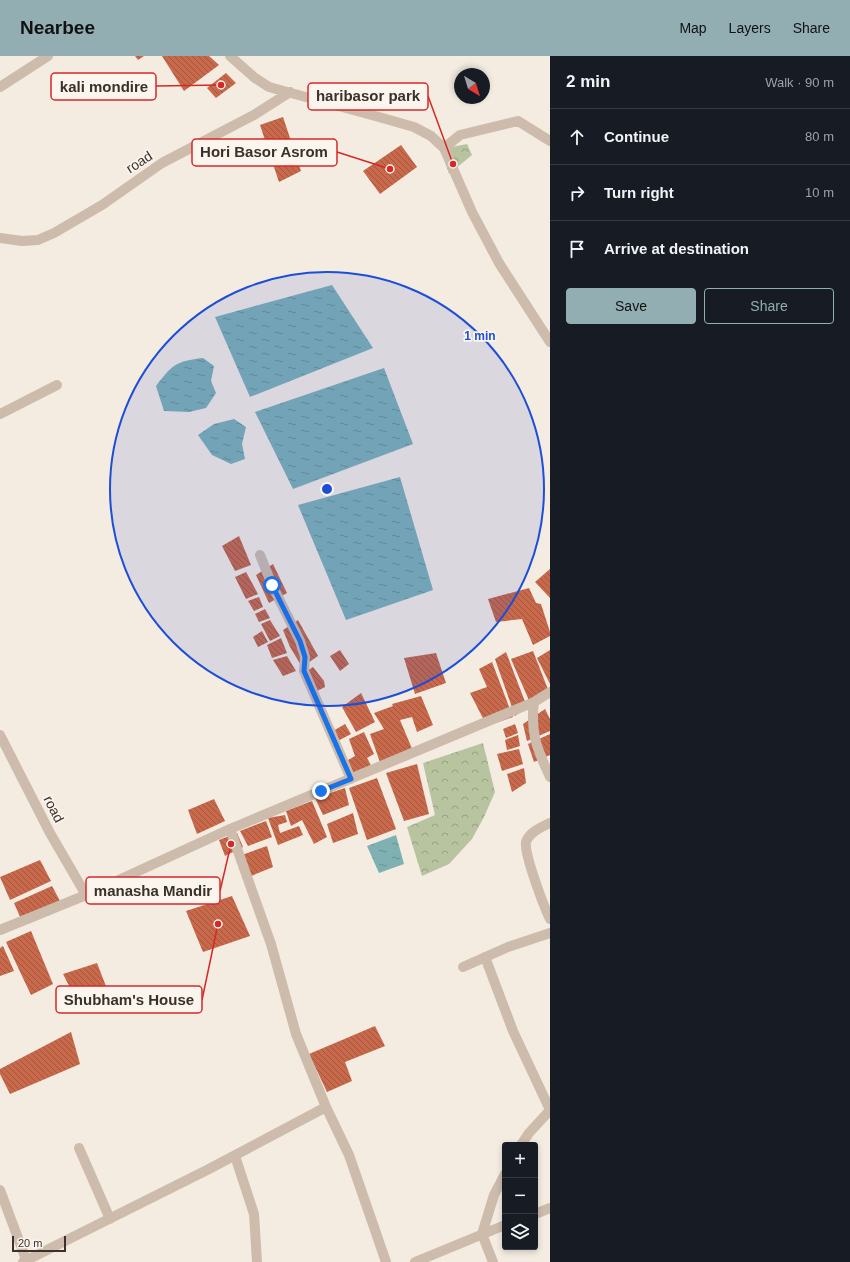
<!DOCTYPE html>
<html lang="en">
<head>
<meta charset="utf-8">
<style>
  :root { --surface:#171b24; --page:#242831; --text:#f1f3f6; --muted:#9ea1a6; --line:#363941; --accent:#92aeb2 }
  body { margin:0; font-family:Arial,sans-serif; background:var(--page); color:var(--text) }
  .controls { position:absolute; right:12px; bottom:12px; display:grid; overflow:hidden; border-radius:4px; box-shadow:0 2px 6px #0003 }
  .controls button { width:36px; height:36px; display:grid; place-items:center; padding:0; border:0; border-bottom:1px solid var(--line); background:var(--surface); color:var(--text); font:20px sans-serif }
  .compass { position:absolute; left:454px; top:12px; width:36px; height:36px; border-radius:50%; background:var(--surface); box-shadow:0 2px 6px #0003; rotate:142deg }
  .scale { position:absolute; left:12px; bottom:10px; width:54px; box-sizing:border-box; padding-left:4px; border:2px solid #3b302b; border-top:0; font-size:11px; line-height:14px; white-space:nowrap; color:#3b302b; -webkit-text-stroke:3px #fbf5ee; paint-order:stroke }
  .stop { position:absolute; width:12px; height:12px; margin:-9px; border:3px solid #1a73e8; border-radius:50%; background:#fff }
  .stop.end { background:#1a73e8; border-color:#fff; box-shadow:0 1px 4px #0008 }
  .list { margin:0; padding:0; list-style:none }
  h2 { display:flex; justify-content:space-between; align-items:center; height:52px; margin:0; padding:0 16px; font-size:17px }
  h2 small { font-size:13px; font-weight:400; color:var(--muted) }
  .list li { display:grid; grid-template-columns:26px 1fr auto; gap:12px; align-items:center; box-sizing:border-box; height:56px; padding:0 16px; border-top:1px solid var(--line) }
  .list b { display:block; font-size:15px; white-space:nowrap }
  .list em { font-size:13px; font-style:normal; color:var(--muted) }
  .actions { display:flex; gap:8px; padding:12px 16px }
  .actions a { flex:1; padding:9px 0; border:1px solid var(--accent); border-radius:4px; text-align:center; font-size:14px; color:var(--accent) }
  .actions .main { background:var(--accent); color:#111 }
  .icon { flex:none; width:22px; height:22px; fill:none; stroke:currentColor; stroke-width:2; stroke-linecap:round; stroke-linejoin:round }
  .map { position:relative; flex:none; width:550px; height:1206px; overflow:hidden }
  header { display:flex; align-items:center; gap:24px; box-sizing:border-box; height:56px; padding:0 20px; background:var(--accent); color:#111 }
  header strong { font-size:19px }
  nav { display:flex; gap:22px; margin-inline-start:auto; font-size:14px }
  main { display:flex }
  aside { flex:1; background:var(--surface) }
  .map>svg:first-child { display:block }
  .park { fill:url(#park-crowns) }
  .water { fill:url(#water-ripples) }
  .building { fill:url(#building-back-hatch) }
  .lines { fill:none; stroke-linecap:round; stroke-linejoin:round }
  .minor { stroke:#cdbbac; stroke-width:10 }
  .route { stroke:#1a73e8; stroke-width:5 }
  .ring { fill:none; stroke:#1d4ed8; stroke-width:2 }
  .labels { text-anchor:middle; stroke-width:3.5; stroke-linejoin:round; paint-order:stroke }
  .street-label { font-size:14px; fill:#3b302b; stroke:#fbf5ee }
  .centre { fill:#1d4ed8; stroke:#fbf5ee; stroke-width:2 }
  .ring-label { font-size:12px; text-anchor:middle; font-weight:bold; fill:#1d4ed8; stroke:#fbf5ee; stroke-width:3.5; stroke-linejoin:round; paint-order:stroke }
  .leader { fill:none; stroke:#d62828; stroke-width:1.5 }
  .callout-dot { fill:#d62828; stroke:#fbf5ee; stroke-width:1.5 }
  .callout { fill:#fbf5ee; stroke:#d62828; stroke-width:1.5 }
  .callout-label { font-size:15px; text-anchor:middle; font-weight:bold; fill:#3b302b }
</style>
</head>
<body>
<header>
<strong>Nearbee</strong>
<nav><a>Map</a><a>Layers</a><a>Share</a></nav>
</header>
<main>
<div class="map">
<svg width="550" height="1206" viewBox="0 0 550 1206">
  <defs>
    <pattern id="park-crowns" width="20" height="18" patternUnits="userSpaceOnUse"><rect width="20" height="18" fill="#b8c4a0"/><path d="M2 6a3 3 0 1 1 6 0M12 15a3 3 0 1 1 6 0" fill="none" stroke="#97a083"/></pattern>
    <pattern id="water-ripples" width="26" height="14" patternUnits="userSpaceOnUse"><rect width="26" height="14" fill="#7fb0b2"/><path d="M2 4q2-2 4 0t4 0M15 11q2-2 4 0t4 0" fill="none" stroke="#699091"/></pattern>
    <pattern id="building-back-hatch" width="6" height="6" patternUnits="userSpaceOnUse"><rect width="6" height="6" fill="#c8694b"/><path d="M-1 5l2 2M0 0l6 6M5-1l2 2" fill="none" stroke="#a4573f"/></pattern>
  </defs>
  <rect width="100%" height="100%" fill="#f4ebe1"/>
  <path class="park" d="M 467,88 L 472,99 L 449,118 L 441,93 Z
    M 483,687 L 495,736 L 484,761 L 472,783 L 449,808 L 422,820 L 407,771 L 435,759 L 423,707 Z"/>
  <path class="water" d="M 332,229 L 373,292 L 250,341 L 215,261 Z
    M 203,302 L 214,310 L 211,325 L 216,337 L 206,352 L 189,356 L 164,355 L 156,330 C 172,309 176,305 203,302 Z
    M 384,312 L 413,388 L 293,433 L 255,356 Z
    M 234,363 L 246,371 L 242,388 L 245,403 L 231,408 L 212,399 L 198,379 L 214,368 Z
    M 400,421 L 433,534 L 346,564 L 298,449 Z
    M 396,779 L 404,808 L 379,817 L 367,790 Z"/>
  <path class="building" d="M 135,0 L 144,0 L 138,4 Z
    M 162,0 L 209,0 L 219,9 L 184,35 Z
    M 226,17 L 236,27 L 216,42 L 207,32 Z
    M 283,61 L 301,115 L 279,126 L 260,69 Z
    M 401,89 L 417,111 L 380,138 L 363,115 Z
    M 239,480 L 251,509 L 235,515 L 222,490 Z
    M 273,508 L 287,537 L 269,547 L 256,519 Z
    M 550,513 L 550,542 L 535,526 Z
    M 246,516 L 258,538 L 246,543 L 235,521 Z
    M 529,532 L 536,547 L 541,548 L 550,576 L 550,580 L 533,589 L 522,563 L 496,566 L 488,543 Z
    M 259,541 L 263,551 L 254,555 L 248,545 Z
    M 265,553 L 270,562 L 259,566 L 255,558 Z
    M 270,564 L 280,580 L 270,585 L 261,568 Z
    M 298,564 L 318,600 L 302,611 L 290,591 L 283,574 Z
    M 262,575 L 268,586 L 258,591 L 253,581 Z
    M 281,582 L 287,597 L 272,602 L 267,589 Z
    M 340,594 L 349,608 L 340,615 L 330,600 Z
    M 550,594 L 550,628 L 537,602 Z
    M 533,595 L 549,636 L 531,649 L 511,603 Z
    M 506,596 L 527,651 L 515,660 L 495,603 Z
    M 436,597 L 446,627 L 415,638 L 404,602 Z
    M 287,600 L 296,615 L 283,620 L 273,604 Z
    M 492,606 L 513,661 L 487,670 L 470,637 L 487,631 L 479,613 Z
    M 313,611 L 324,625 L 325,631 L 311,638 L 307,615 Z
    M 361,637 L 375,666 L 356,676 L 342,651 Z
    M 421,640 L 433,669 L 417,676 L 412,661 L 400,664 L 413,695 L 381,709 L 370,678 L 384,673 L 374,657 L 393,650 L 392,648 Z
    M 545,653 L 550,663 L 550,675 L 527,685 L 523,668 Z
    M 345,668 L 351,678 L 332,688 L 328,678 Z
    M 515,668 L 518,677 L 506,682 L 503,673 Z
    M 364,676 L 374,698 L 367,702 L 373,713 L 346,723 L 343,707 L 355,700 L 349,683 Z
    M 550,678 L 550,699 L 534,706 L 528,688 Z
    M 518,679 L 520,690 L 507,694 L 505,684 Z
    M 519,693 L 523,708 L 502,715 L 497,698 Z
    M 417,708 L 429,758 L 404,765 L 386,717 Z
    M 524,712 L 526,727 L 512,736 L 507,718 Z
    M 377,722 L 396,773 L 367,784 L 349,732 Z
    M 345,732 L 349,749 L 323,759 L 315,742 Z
    M 214,743 L 225,765 L 197,778 L 188,754 Z
    M 312,745 L 327,781 L 314,788 L 302,764 L 291,770 L 286,755 Z
    M 353,757 L 358,778 L 333,787 L 327,768 Z
    M 285,759 L 287,766 L 278,769 L 280,777 L 299,770 L 303,779 L 278,789 L 268,762 Z
    M 266,765 L 272,781 L 248,790 L 240,775 Z
    M 237,777 L 243,791 L 225,800 L 219,784 Z
    M 267,790 L 273,811 L 244,823 L 236,801 Z
    M 40,804 L 51,825 L 10,844 L 0,821 Z
    M 52,830 L 60,845 L 21,863 L 14,847 Z
    M 232,840 L 250,880 L 203,896 L 186,855 Z
    M 31,875 L 53,928 L 31,939 L 6,886 Z
    M 3,890 L 14,915 L 0,920 L 0,892 Z
    M 97,907 L 109,938 L 81,953 L 63,918 Z
    M 375,970 L 385,990 L 345,1006 L 352,1025 L 327,1036 L 309,998 Z
    M 71,976 L 80,1008 L 10,1038 L 0,1018 L 0,1013 Z"/>
  <g class="lines">
    <path class="minor" d="M 230,0 L 255,22 L 269,31 L 379,61 L 414,71 L 431,80 L 444,92 L 472,156 L 499,207 L 550,286
      M 0,31 L 48,0
      M 444,92 L 460,79 L 518,65 L 550,85
      M 0,182 L 22,185 L 38,184 L 54,177 L 102,149 L 162,107 L 254,59 L 290,36
      M 0,358 L 57,329
      M 260,499 L 272,529 L 300,585 L 305,601 L 304,615 L 351,723
      M 534,646 C 530,677 537,693 550,721
      M 0,679 L 50,777 L 86,839
      M 550,767 C 542,771 529,776 526,786 C 524,798 544,851 550,863
      M 230,773 L 271,888 L 296,978 L 326,1051 L 349,1099 L 386,1206
      M 0,874 L 86,839 L 230,773 L 534,646 L 550,636
      M 485,901 L 513,975 L 550,1054 L 529,1077 L 521,1089
      M 463,911 L 508,891 L 550,877
      M 79,1092 L 110,1163
      M 235,1100 L 254,1158 L 257,1206
      M 0,1134 L 27,1206
      M 535,1158 L 550,1152
      M 23,1206 L 209,1113 L 326,1051
      M 415,1206 L 505,1169
      M 493,1206 L 482,1178 L 494,1139 L 505,1118"/>
  </g>
  <g class="lines">
    <path class="route" d="M 272,529 L 300,585 L 305,601 L 304,615 L 351,723 L 321,735"/>
  </g>
  <circle cx="327" cy="433" r="217" fill="#1d4ed8" fill-opacity=".12"/>
  <circle class="ring" cx="327" cy="433" r="217"/>
  <g class="labels">
    <g class="street-label">
      <text transform="translate(139 106) rotate(-33)" y="5">road</text>
      <text transform="translate(54 753) rotate(63)" y="5">road</text>
    </g>
  </g>
  <circle cx="327" cy="433" r="6" class="centre"/>
  <g class="ring-label">
    <text x="480" y="284">1 min</text>
  </g>
  <path class="leader" d="M221 29L156 30M453 108L428 40M390 113L337 96M231 788L220 835M218 868L202 944"/>
  <g class="callout-dot">
    <circle cx="221" cy="29" r="4"/>
    <circle cx="453" cy="108" r="4"/>
    <circle cx="390" cy="113" r="4"/>
    <circle cx="231" cy="788" r="4"/>
    <circle cx="218" cy="868" r="4"/>
  </g>
  <g class="callout">
    <rect x="51" y="17" width="105" height="27" rx="4"/>
    <rect x="308" y="27" width="120" height="27" rx="4"/>
    <rect x="192" y="83" width="145" height="27" rx="4"/>
    <rect x="86" y="821" width="134" height="27" rx="4"/>
    <rect x="56" y="930" width="146" height="27" rx="4"/>
  </g>
  <g class="callout-label">
    <text x="104" y="36">kali mondire</text>
    <text x="368" y="45">haribasor park</text>
    <text x="264" y="101">Hori Basor Asrom</text>
    <text x="153" y="840">manasha Mandir</text>
    <text x="129" y="949">Shubham's House</text>
  </g>
</svg>
<div class="controls">
<button>+</button>
<button>−</button>
<button><svg class="icon" aria-label="layers" viewBox="0 0 24 24"><path d="M12 4l9 5-9 5-9-5zM3 14l9 5 9-5"/></svg></button>
</div>
<svg class="compass" viewBox="-18 -18 36 36"><path d="M0-13l5 13h-10z" fill="#e53935"/><path d="M0 13l5-13h-10z" fill="#9ea1a6"/></svg>
<div class="scale">20 m</div>
<div class="stop" style="left:272px;top:529px"></div>
<div class="stop end" style="left:321px;top:735px"></div>
</div>
<aside>
<h2>2 min<small>Walk · 90 m</small></h2>
<ul class="list">
<li><svg class="icon" aria-label="ahead" viewBox="0 0 24 24"><path d="M12 20V5M6 11l6-6 6 6"/></svg><div><b>Continue</b></div><em>80 m</em></li>
<li><svg class="icon" aria-label="right" viewBox="0 0 24 24"><path d="M7 20v-9h11M14 6l5 5-5 5"/></svg><div><b>Turn right</b></div><em>10 m</em></li>
<li><svg class="icon" aria-label="arrive" viewBox="0 0 24 24"><path d="M6 21V4h12l-3 4 3 4H6"/></svg><div><b>Arrive at destination</b></div></li>
</ul>
<div class="actions"><a class="main">Save</a><a>Share</a></div>
</aside>
</main>
</body>
</html>
